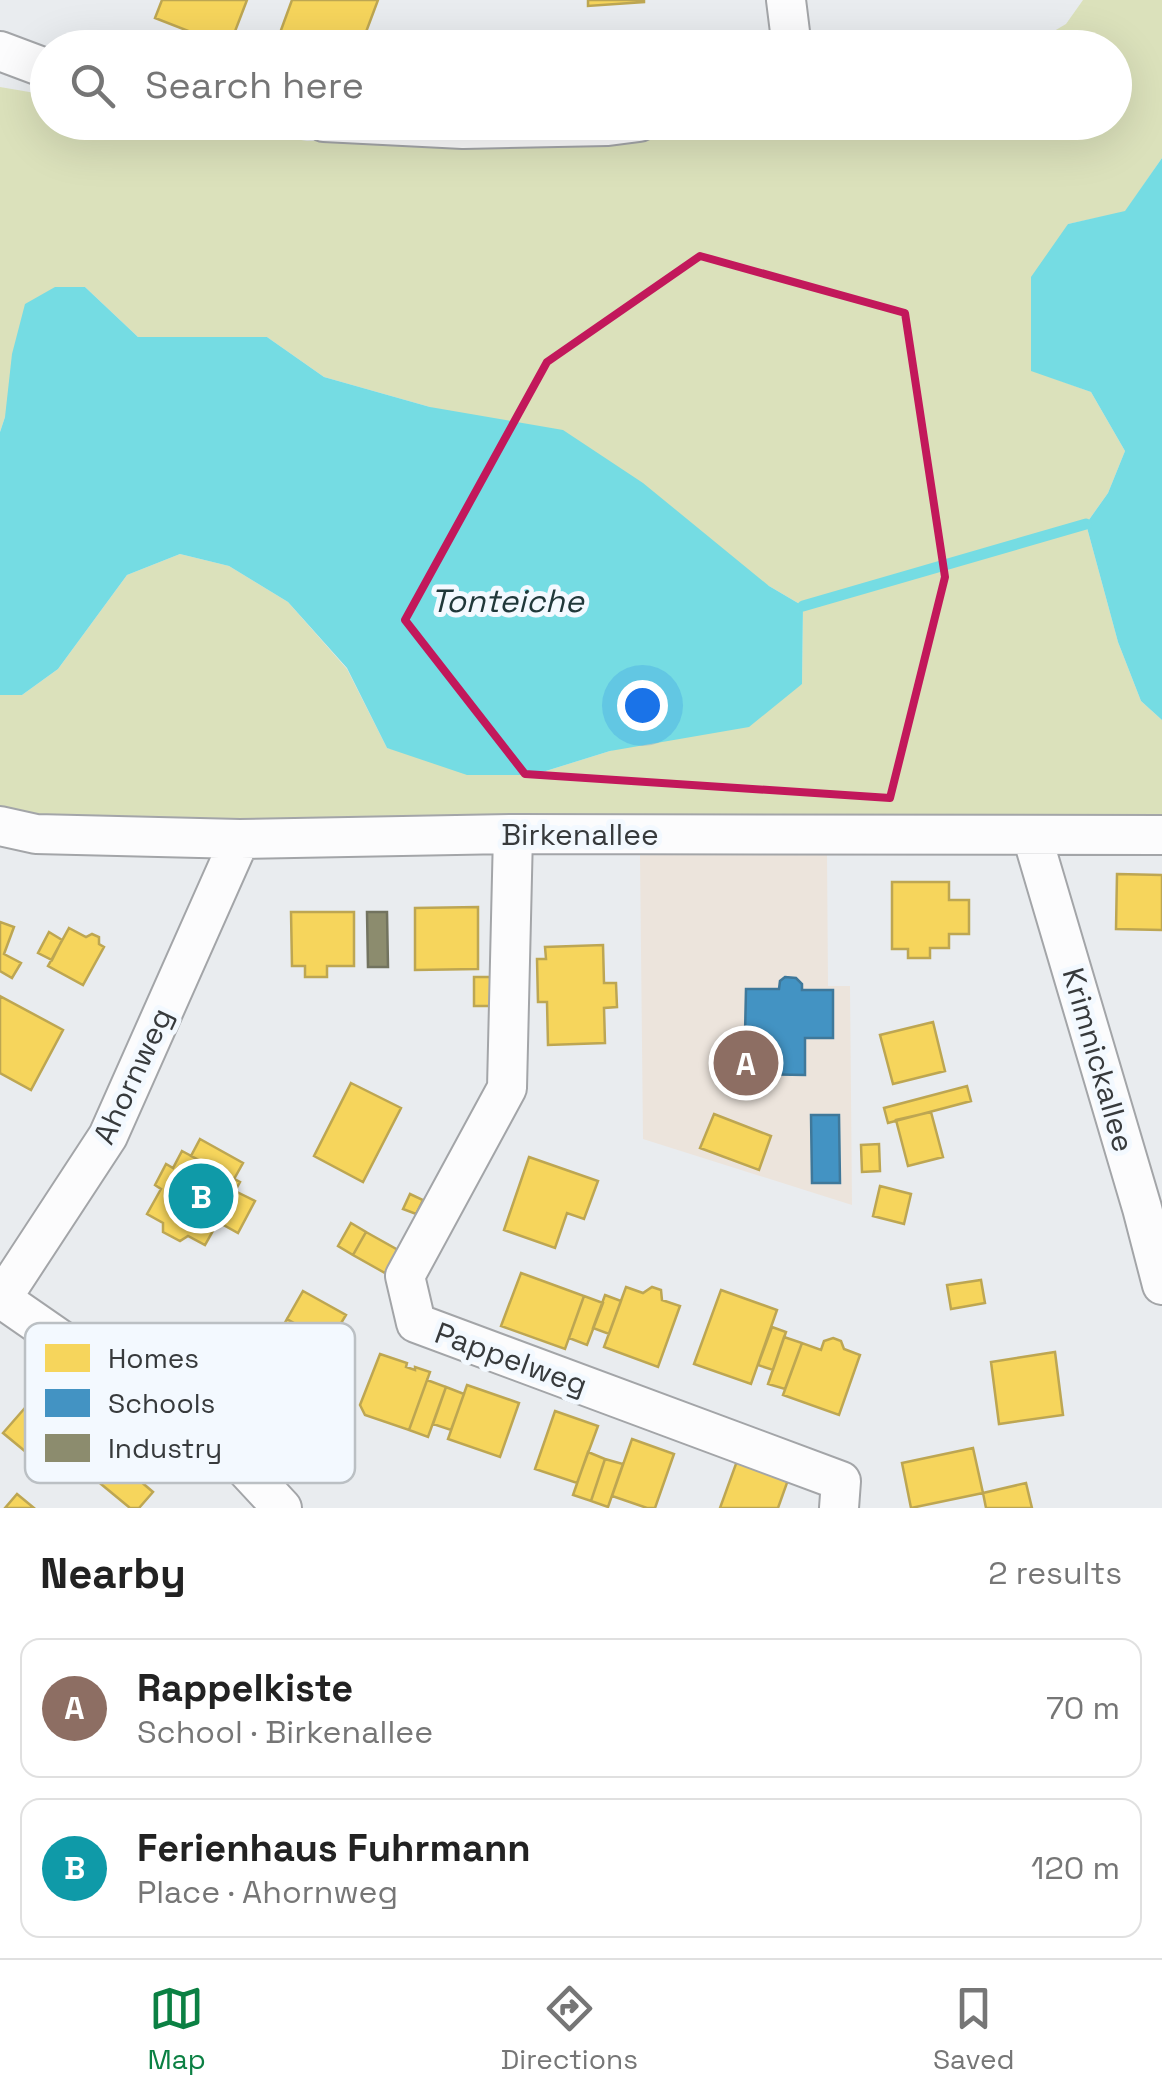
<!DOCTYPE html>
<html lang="en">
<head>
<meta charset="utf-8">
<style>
  :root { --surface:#fff; --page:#f6f6f6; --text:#222; --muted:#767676; --line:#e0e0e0; --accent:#0b8043 }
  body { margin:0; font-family:"Space Grotesk",sans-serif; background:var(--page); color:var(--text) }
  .you { position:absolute; left:642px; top:705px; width:35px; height:35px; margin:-25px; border:8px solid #fff; border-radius:50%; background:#1a73e8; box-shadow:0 0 0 15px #1a73e833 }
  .badge { display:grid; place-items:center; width:65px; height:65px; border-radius:50%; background:var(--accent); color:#fff; font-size:32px; font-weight:700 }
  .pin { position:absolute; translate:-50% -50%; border:5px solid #fff; box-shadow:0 2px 10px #0006 }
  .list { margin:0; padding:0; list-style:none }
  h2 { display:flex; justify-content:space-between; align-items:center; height:130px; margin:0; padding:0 40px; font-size:42px }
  h2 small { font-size:32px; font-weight:400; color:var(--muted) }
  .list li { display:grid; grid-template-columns:65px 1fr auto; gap:30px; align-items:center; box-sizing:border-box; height:140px; margin:0 20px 20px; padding:0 20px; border:2px solid var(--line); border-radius:20px }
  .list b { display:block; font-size:38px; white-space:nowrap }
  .list p { margin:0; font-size:32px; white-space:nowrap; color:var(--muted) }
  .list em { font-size:32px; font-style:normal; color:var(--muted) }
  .icon { flex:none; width:55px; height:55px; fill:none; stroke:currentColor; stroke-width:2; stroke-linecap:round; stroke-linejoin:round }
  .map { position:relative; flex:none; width:1162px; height:1508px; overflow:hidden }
  .search { position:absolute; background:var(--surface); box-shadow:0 10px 40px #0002; left:30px; right:30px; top:30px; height:110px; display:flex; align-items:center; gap:25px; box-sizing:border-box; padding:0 35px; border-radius:55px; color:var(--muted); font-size:38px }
  .sheet { height:450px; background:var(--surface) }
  nav { display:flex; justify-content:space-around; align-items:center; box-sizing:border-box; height:140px; border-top:2px solid var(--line); background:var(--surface); font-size:28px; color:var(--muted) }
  nav a { display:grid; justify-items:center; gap:5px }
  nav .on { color:var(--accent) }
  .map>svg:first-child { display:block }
  .education { fill:#ece4dc }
  .green { fill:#dbe1bb }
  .water { fill:#75dce3 }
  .homes { fill:#f6d55c; stroke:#bda652; stroke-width:2.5 }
  .schools { fill:#4393c3; stroke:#3f789a; stroke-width:2.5 }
  .industry { fill:#8c8c6e; stroke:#72735f; stroke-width:2.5 }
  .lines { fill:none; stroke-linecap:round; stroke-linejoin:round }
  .stream { stroke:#75dce3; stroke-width:11 }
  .minor-casing { stroke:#a3a5a8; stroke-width:42 }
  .minor { stroke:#fcfcfd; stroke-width:38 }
  .marked { fill:none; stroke:#c2185b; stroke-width:8; stroke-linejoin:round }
  .labels { text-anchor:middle; stroke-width:10; stroke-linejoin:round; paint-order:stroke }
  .street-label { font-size:30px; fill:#373a3c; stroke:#f3f9ff }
  .water-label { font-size:32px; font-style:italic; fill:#20383a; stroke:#f3f9ff }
  .key { fill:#f3f9ff; stroke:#bbc0c4; stroke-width:2.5 }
  .key-label { font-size:28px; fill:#373a3c }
</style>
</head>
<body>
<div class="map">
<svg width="1162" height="1508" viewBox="0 0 1162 1508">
  <rect width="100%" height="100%" fill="#e9ecef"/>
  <path class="education" d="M 827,853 L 828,986 L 850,986 L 852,1205 L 643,1139 L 640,855 Z"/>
  <path class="green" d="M 1083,0 L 1162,0 L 1162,158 L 1125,212 L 1068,224 L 1031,370 L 1091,392 L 1125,451 L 1108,493 L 1086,524 L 1118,642 L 1141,701 L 1162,720 L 1162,815 L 520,816 L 266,822 L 46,816 L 0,807 L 0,695 L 22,695 L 58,669 L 127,575 L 180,554 L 229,566 L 288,602 L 347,669 L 387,748 L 533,775 L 610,751 L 802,684 L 803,606 L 769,586 L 430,407 L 324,377 L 267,337 L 138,337 L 85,287 L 5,417 L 0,432 L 0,87 L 47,95 L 48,122 L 201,123 L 307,141 L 766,125 L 786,122 L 1114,122 L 1114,48 L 1027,47 L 1066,24 Z"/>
  <path class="water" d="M 1162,158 L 1162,720 L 1141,701 L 1118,642 L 1086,524 L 1108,493 L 1125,451 L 1091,392 L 1031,371 L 1031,277 L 1068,224 L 1125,211 Z
    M 55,287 L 85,287 L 138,337 L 267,337 L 324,377 L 430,407 L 563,430 L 643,483 L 769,586 L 803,606 L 802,684 L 749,727 L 610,751 L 533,775 L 467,775 L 387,748 L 347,668 L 288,602 L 229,566 L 180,554 L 127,575 L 58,669 L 22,695 L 0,695 L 0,432 L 5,417 L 12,354 L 25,304 Z"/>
  <path class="homes" d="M 162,0 L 247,0 L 229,47 L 155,18 Z
    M 292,0 L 378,0 L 360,48 L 294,48 L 277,41 Z
    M 588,0 L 644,0 L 644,2 L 588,6 Z
    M 1117,874 L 1162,875 L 1162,930 L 1116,929 Z
    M 892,882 L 949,882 L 949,900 L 969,900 L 969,934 L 949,934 L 949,948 L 930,948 L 930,958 L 908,958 L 908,949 L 892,949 Z
    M 478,907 L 478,969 L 415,970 L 415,908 Z
    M 291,912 L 354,912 L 354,966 L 327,966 L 327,977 L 305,977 L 305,966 L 292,966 Z
    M 0,922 L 14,927 L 4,954 L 21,963 L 12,978 L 0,971 Z
    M 69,928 L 86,937 L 92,934 L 99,937 L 99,944 L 104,947 L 83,985 L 48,966 Z
    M 49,932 L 62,940 L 52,960 L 38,953 Z
    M 603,945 L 604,983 L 616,983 L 617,1007 L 604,1008 L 605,1043 L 548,1045 L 547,1002 L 538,1002 L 537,959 L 546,959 L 545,947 Z
    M 474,977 L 491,977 L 492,1006 L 474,1006 Z
    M 0,996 L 63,1030 L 31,1090 L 0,1073 Z
    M 933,1022 L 945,1071 L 893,1084 L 880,1035 Z
    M 351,1083 L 401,1108 L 363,1182 L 314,1156 Z
    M 967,1086 L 971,1101 L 888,1123 L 884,1108 Z
    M 931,1112 L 943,1157 L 908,1166 L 896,1120 Z
    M 714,1114 L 771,1136 L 759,1170 L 700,1148 Z
    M 200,1139 L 243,1163 L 234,1179 L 191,1156 Z
    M 879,1144 L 880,1171 L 862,1172 L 861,1145 Z
    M 182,1151 L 240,1182 L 235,1191 L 255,1201 L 238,1233 L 218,1222 L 205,1245 L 188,1236 L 180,1241 L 163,1232 L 163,1223 L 147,1214 L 161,1189 L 155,1185 L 166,1164 L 173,1168 Z
    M 529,1157 L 598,1181 L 584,1219 L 567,1213 L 555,1248 L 504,1230 Z
    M 880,1186 L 911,1194 L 904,1224 L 873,1216 Z
    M 410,1194 L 423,1200 L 416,1214 L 403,1209 Z
    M 351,1223 L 366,1232 L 353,1255 L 338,1246 Z
    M 366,1232 L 398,1250 L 385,1273 L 353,1255 Z
    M 521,1273 L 584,1296 L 565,1349 L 501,1326 Z
    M 981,1280 L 985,1303 L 951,1309 L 947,1285 Z
    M 626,1287 L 643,1293 L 652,1287 L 661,1290 L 662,1300 L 680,1306 L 658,1367 L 604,1347 Z
    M 721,1290 L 777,1310 L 751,1384 L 694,1364 Z
    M 303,1291 L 346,1315 L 329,1343 L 287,1319 Z
    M 605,1295 L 621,1301 L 609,1334 L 593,1328 Z
    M 584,1296 L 603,1303 L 587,1345 L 569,1338 Z
    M 287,1319 L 329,1343 L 313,1372 L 271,1348 Z
    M 772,1327 L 786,1332 L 773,1370 L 758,1365 Z
    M 784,1337 L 802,1343 L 785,1389 L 768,1384 Z
    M 833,1338 L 841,1341 L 844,1349 L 860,1355 L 839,1415 L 783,1395 L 802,1343 L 821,1350 L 824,1341 Z
    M 1055,1352 L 1063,1415 L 999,1424 L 991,1362 Z
    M 380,1354 L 407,1363 L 406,1367 L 415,1370 L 415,1367 L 430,1372 L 409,1430 L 365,1415 L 360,1405 Z
    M 427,1380 L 446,1387 L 428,1437 L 409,1430 Z
    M 467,1385 L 519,1403 L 500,1457 L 448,1439 Z
    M 446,1387 L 464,1394 L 451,1430 L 433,1424 Z
    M 38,1393 L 64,1415 L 47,1434 L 74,1456 L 55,1476 L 3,1433 Z
    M 555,1411 L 598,1426 L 577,1483 L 535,1469 Z
    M 632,1439 L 674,1454 L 655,1508 L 647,1508 L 612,1496 Z
    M 973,1448 L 983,1493 L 911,1508 L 902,1463 Z
    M 588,1452 L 605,1459 L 591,1501 L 573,1495 Z
    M 605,1459 L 623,1464 L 608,1507 L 591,1501 Z
    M 737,1461 L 788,1480 L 778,1508 L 720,1508 Z
    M 119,1463 L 153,1492 L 139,1508 L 130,1508 L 101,1484 Z
    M 1026,1483 L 1032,1508 L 986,1508 L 983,1493 Z
    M 17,1494 L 34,1508 L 5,1508 Z"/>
  <path class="schools" d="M 785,977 L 796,978 L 802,984 L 802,990 L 833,990 L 833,1038 L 805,1038 L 805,1075 L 748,1074 L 748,1034 L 745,1034 L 746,989 L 779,989 L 780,981 Z
    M 811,1115 L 839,1115 L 840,1183 L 812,1183 Z"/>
  <path class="industry" d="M 367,912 L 387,912 L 388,967 L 368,967 Z"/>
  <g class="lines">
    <path class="stream" d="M 803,606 L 1086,524"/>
    <g class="minor-casing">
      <path id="minor" d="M 786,0 L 792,48
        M 0,51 L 48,69
        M 324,122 L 463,129 L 608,126 L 639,122
        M 0,826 L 36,834 L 240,839 L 513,834 L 1162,835
        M 513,834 L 507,1088 L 405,1276 L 416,1323 L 841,1481 L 839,1508
        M 1032,836 L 1142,1208 L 1162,1285
        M 2,1299 L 243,1466 L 282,1508
        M 0,1301 L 108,1136 L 240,839"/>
    </g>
    <use href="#minor" class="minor"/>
  </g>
  <path class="marked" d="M 700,256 L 905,313 L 945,577 L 890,798 L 525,774 L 405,620 L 547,362 Z"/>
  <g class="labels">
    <g class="street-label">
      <text x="580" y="845">Birkenallee</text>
      <text transform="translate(1098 1060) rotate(74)" y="10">Krimnickallee</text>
      <text transform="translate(133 1076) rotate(-65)" y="10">Ahornweg</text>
      <text transform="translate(511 1359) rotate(20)" y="10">Pappelweg</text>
    </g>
    <g class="water-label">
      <text x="507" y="612">Tonteiche</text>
    </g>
  </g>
  <rect x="25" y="1323" width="330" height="160" rx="15" class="key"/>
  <rect x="45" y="1344" width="45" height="28" fill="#f6d55c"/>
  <rect x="45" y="1389" width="45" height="28" fill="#4393c3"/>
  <rect x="45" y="1434" width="45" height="28" fill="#8c8c6e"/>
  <g class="key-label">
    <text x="108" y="1368">Homes</text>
    <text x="108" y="1413">Schools</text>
    <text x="108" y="1458">Industry</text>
  </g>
</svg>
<div class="you"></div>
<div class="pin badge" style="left:746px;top:1063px;background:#8d6e63">A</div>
<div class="pin badge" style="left:201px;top:1196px;background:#0f9aa8">B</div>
<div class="search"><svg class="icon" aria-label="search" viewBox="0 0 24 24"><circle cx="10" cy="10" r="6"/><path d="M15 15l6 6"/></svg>Search here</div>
</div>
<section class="sheet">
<h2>Nearby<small>2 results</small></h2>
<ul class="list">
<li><span class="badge" style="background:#8d6e63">A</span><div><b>Rappelkiste</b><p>School · Birkenallee</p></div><em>70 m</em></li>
<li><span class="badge" style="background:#0f9aa8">B</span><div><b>Ferienhaus Fuhrmann</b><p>Place · Ahornweg</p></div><em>120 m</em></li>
</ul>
</section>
<nav>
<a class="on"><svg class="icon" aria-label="map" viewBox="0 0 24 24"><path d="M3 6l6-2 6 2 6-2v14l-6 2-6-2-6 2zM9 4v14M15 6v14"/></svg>Map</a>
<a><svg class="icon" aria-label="directions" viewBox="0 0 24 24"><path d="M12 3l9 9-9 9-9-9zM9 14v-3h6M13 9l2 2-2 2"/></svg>Directions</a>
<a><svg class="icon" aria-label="saved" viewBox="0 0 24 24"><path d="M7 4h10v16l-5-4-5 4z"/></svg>Saved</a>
</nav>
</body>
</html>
